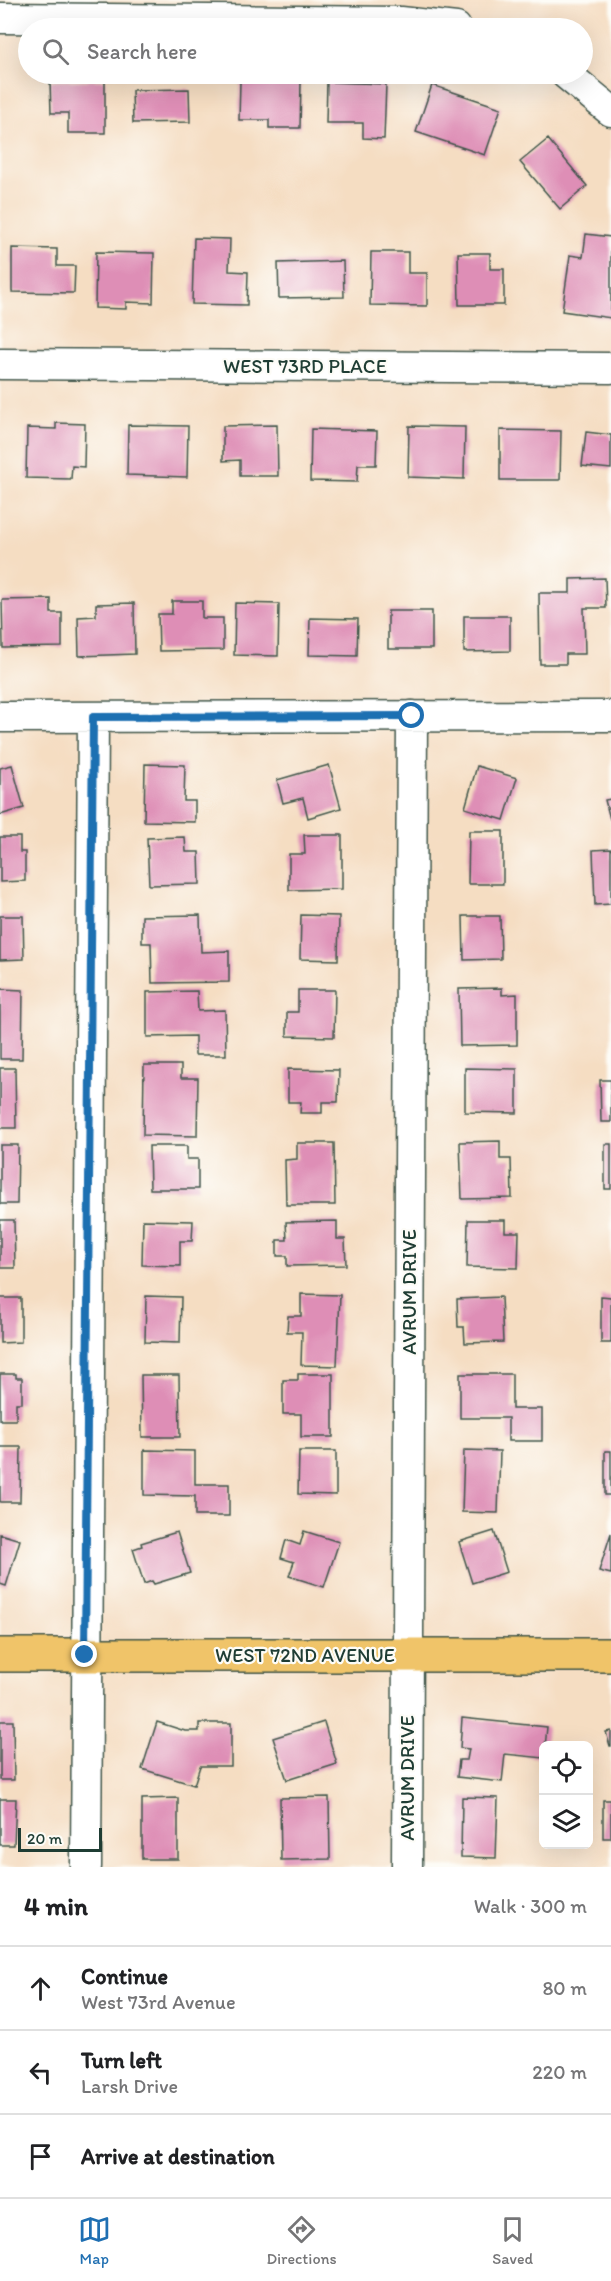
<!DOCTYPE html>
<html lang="en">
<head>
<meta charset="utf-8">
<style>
  :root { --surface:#fff; --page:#f2f2f2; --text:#202124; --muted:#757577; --line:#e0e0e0; --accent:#1f6fb2 }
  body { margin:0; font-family:Itim,sans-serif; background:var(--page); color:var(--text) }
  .controls { position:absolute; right:18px; bottom:18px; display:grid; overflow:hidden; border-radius:9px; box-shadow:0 6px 24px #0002 }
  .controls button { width:54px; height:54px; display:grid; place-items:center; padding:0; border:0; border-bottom:2px solid var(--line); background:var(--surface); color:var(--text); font:30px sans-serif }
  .scale { position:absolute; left:18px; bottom:15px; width:84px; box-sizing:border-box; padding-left:6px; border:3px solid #1f3d34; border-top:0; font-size:16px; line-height:21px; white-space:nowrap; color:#1f3d34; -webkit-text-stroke:4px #fdfcf7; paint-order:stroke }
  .stop { position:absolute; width:18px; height:18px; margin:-14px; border:4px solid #1f6fb2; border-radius:50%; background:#fff }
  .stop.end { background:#1f6fb2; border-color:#fff; box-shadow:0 2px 6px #0008 }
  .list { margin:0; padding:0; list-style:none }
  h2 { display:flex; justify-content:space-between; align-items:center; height:78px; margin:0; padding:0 24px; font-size:26px }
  h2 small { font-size:20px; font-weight:400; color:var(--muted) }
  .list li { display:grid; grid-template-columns:39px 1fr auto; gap:18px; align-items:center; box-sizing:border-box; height:84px; padding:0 24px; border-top:2px solid var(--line) }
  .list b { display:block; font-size:22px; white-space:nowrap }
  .list p { margin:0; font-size:20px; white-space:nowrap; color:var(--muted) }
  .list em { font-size:20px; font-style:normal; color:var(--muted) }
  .icon { flex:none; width:33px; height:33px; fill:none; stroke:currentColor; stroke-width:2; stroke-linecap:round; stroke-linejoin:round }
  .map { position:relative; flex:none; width:611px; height:1867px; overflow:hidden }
  .search { position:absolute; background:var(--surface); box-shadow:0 6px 24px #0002; left:18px; right:18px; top:18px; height:66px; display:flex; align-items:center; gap:15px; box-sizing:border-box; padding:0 21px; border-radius:33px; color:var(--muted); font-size:22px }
  .sheet { height:330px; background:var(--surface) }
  nav { display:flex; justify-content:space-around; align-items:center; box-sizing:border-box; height:84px; border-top:2px solid var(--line); background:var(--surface); font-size:16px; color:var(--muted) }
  nav a { display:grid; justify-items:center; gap:3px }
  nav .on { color:var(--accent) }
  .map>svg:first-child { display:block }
  .building { fill:#de8eb6 }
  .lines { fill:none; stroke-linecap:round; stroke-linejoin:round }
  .minor-casing { stroke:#3f5549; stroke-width:33 }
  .major-casing { stroke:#3f5549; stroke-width:36 }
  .minor { stroke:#fff; stroke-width:30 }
  .major { stroke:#f0c469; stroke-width:33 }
  .route { stroke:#1f6fb2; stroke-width:8 }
  .labels { text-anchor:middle; stroke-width:4.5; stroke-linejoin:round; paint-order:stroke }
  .street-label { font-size:20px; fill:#1f3d34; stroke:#fdfcf7 }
</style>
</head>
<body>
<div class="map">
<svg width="611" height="1867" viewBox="0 0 611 1867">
  <rect width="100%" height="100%" fill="#fdfcf7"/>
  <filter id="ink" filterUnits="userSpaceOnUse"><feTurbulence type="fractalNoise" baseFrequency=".0167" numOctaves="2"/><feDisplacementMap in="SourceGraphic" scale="12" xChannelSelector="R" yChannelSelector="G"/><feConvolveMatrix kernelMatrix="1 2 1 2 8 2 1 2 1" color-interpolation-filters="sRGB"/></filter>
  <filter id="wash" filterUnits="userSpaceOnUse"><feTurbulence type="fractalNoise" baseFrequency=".008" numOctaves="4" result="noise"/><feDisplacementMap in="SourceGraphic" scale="24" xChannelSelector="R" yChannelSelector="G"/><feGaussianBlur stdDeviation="1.35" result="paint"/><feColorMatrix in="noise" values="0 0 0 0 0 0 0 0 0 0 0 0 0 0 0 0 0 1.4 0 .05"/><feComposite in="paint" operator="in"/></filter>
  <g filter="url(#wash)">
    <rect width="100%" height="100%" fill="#f5ddc2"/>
    <g id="blocks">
      <path class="building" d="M 105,80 L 105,133 L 68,133 L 68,113 L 51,113 L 50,81 Z
        M 240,81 L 301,82 L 300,128 L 269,128 L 269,120 L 239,120 Z
        M 327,82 L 386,84 L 384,139 L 363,138 L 363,123 L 326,123 Z
        M 432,85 L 501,108 L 485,155 L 416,132 Z
        M 189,89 L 190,122 L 133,123 L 132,90 Z
        M 548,139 L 587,186 L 560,209 L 520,162 Z
        M 586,234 L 611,237 L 611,318 L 562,311 L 570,255 L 583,257 Z
        M 194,238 L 230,239 L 229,271 L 248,272 L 247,305 L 192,304 Z
        M 12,248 L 57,249 L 57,266 L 75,266 L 74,293 L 12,292 Z
        M 96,252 L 154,253 L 153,303 L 126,302 L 126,309 L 95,308 Z
        M 371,252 L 408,252 L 408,273 L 427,273 L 427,306 L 370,305 Z
        M 458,253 L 490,253 L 490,269 L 504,269 L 504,305 L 459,305 Z
        M 343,261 L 344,297 L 279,298 L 278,263 Z
        M 56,423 L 85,424 L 84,467 L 72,466 L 71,479 L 26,478 L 27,428 L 56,429 Z
        M 128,425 L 188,426 L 187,477 L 127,475 Z
        M 277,425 L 278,476 L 240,476 L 240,460 L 223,461 L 223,426 Z
        M 409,426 L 465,427 L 464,479 L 408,477 Z
        M 311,429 L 377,431 L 376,465 L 358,465 L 357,482 L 310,481 Z
        M 500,430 L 561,431 L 560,480 L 500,480 Z
        M 586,432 L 611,435 L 611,469 L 582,466 Z
        M 605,578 L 606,608 L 584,608 L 585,654 L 566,654 L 566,664 L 540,664 L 539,593 L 570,593 L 570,579 Z
        M 51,599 L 51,613 L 62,613 L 62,647 L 3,648 L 2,600 Z
        M 172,601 L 202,601 L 202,618 L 223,618 L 223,650 L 159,651 L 158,614 L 172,614 Z
        M 134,603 L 135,654 L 79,656 L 78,617 L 96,616 L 96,604 Z
        M 235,603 L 279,604 L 278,656 L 234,655 Z
        M 388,611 L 432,611 L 432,649 L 388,649 Z
        M 464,616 L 510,616 L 510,651 L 464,652 Z
        M 310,618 L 358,619 L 357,656 L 309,655 Z
        M 145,764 L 185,765 L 184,801 L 195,801 L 195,822 L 144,821 Z
        M 12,765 L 24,808 L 0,815 L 0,768 Z
        M 329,765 L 341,808 L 308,818 L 303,798 L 283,803 L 277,780 Z
        M 477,766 L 517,778 L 504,820 L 465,808 Z
        M 611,799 L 611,819 L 610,819 L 605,800 Z
        M 469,831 L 503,831 L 503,884 L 468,884 Z
        M 304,835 L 342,835 L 342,889 L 289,890 L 289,854 L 305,854 Z
        M 0,837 L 20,837 L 20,852 L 25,852 L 25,881 L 0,882 Z
        M 185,837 L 186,852 L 199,852 L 200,884 L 149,885 L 147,838 Z
        M 611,849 L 611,904 L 595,905 L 593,850 Z
        M 200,915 L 201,952 L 229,951 L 229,982 L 152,983 L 151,943 L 142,943 L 142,916 Z
        M 301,915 L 339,916 L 338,960 L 300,959 Z
        M 0,916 L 23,916 L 24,959 L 0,960 Z
        M 463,916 L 500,916 L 501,959 L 464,960 Z
        M 502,988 L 502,995 L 517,994 L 517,1045 L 460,1046 L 459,989 Z
        M 0,989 L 23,990 L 22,1059 L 0,1059 Z
        M 298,990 L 335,990 L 334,1037 L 287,1036 L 287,1012 L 298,1012 Z
        M 197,991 L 198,1011 L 225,1010 L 226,1055 L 195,1055 L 195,1036 L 147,1037 L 147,992 Z
        M 144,1065 L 181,1065 L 181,1078 L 198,1078 L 197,1136 L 143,1135 Z
        M 0,1068 L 15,1068 L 16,1128 L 0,1128 Z
        M 465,1068 L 517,1069 L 517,1113 L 465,1112 Z
        M 288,1069 L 339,1070 L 338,1102 L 322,1102 L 322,1113 L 300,1113 L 301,1102 L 288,1102 Z
        M 600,1080 L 611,1080 L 611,1122 L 601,1122 Z
        M 500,1141 L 500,1159 L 511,1159 L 512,1198 L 462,1199 L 460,1142 Z
        M 297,1143 L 334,1143 L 335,1205 L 286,1205 L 285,1160 L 297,1159 Z
        M 605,1144 L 611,1144 L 611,1189 L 605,1189 Z
        M 0,1145 L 18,1145 L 17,1204 L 0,1204 Z
        M 149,1146 L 187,1146 L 187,1159 L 198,1159 L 198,1189 L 150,1189 Z
        M 0,1220 L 14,1220 L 15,1268 L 0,1268 Z
        M 143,1220 L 193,1221 L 192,1241 L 180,1241 L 180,1266 L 142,1265 Z
        M 468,1220 L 505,1220 L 505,1232 L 519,1232 L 518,1268 L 467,1267 Z
        M 337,1221 L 337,1239 L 345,1239 L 346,1265 L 287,1266 L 287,1256 L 277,1256 L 277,1240 L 287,1240 L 286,1222 Z
        M 301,1294 L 340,1295 L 337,1366 L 301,1365 L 302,1332 L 287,1332 L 288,1316 L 301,1316 Z
        M 146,1296 L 181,1297 L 180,1343 L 145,1342 Z
        M 601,1296 L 611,1297 L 611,1343 L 601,1343 Z
        M 501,1297 L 503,1342 L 465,1343 L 464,1327 L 458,1327 L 457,1299 Z
        M 0,1298 L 21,1298 L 21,1342 L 0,1343 Z
        M 0,1374 L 16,1374 L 16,1378 L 22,1378 L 22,1403 L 16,1403 L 16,1420 L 0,1420 Z
        M 298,1374 L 333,1374 L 333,1437 L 301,1437 L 301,1414 L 283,1414 L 283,1380 L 298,1380 Z
        M 460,1374 L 512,1374 L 512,1409 L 542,1409 L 542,1441 L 508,1441 L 508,1418 L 460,1418 Z
        M 141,1375 L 179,1375 L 180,1437 L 142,1437 Z
        M 0,1447 L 21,1447 L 20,1502 L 0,1502 Z
        M 144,1450 L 195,1451 L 195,1484 L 229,1484 L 229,1516 L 195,1516 L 195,1496 L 144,1495 Z
        M 464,1450 L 500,1451 L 498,1513 L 462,1512 Z
        M 299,1451 L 336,1451 L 336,1495 L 298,1494 Z
        M 605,1451 L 611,1451 L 611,1495 L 605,1495 Z
        M 304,1531 L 339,1542 L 324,1587 L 289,1576 L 294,1562 L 281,1558 L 286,1540 L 300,1545 Z
        M 494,1531 L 507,1572 L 472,1583 L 459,1542 Z
        M 177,1532 L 190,1573 L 154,1584 L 152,1581 L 144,1584 L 133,1549 L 142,1546 L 141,1543 Z
        M 611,1533 L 611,1574 L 599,1571 Z
        M 0,1534 L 20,1540 L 6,1586 L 0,1584 Z
        M 462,1718 L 547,1727 L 544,1758 L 505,1754 L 502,1782 L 457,1777 L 459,1760 L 467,1760 L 469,1749 L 460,1748 Z
        M 0,1721 L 13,1721 L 14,1780 L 0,1780 Z
        M 157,1722 L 185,1731 L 199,1731 L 199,1723 L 231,1723 L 231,1766 L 200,1766 L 194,1785 L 142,1769 Z
        M 324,1722 L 337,1764 L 287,1780 L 273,1738 Z
        M 611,1731 L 611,1746 L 610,1746 L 606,1732 Z
        M 329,1797 L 330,1859 L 281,1860 L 280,1798 Z
        M 462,1797 L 498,1798 L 496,1858 L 461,1857 Z
        M 178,1798 L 178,1859 L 142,1859 L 142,1799 Z
        M 0,1799 L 16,1799 L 14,1845 L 0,1845 Z
        M 603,1800 L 611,1800 L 611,1838 L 603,1838 Z"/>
    </g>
  </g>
  <g filter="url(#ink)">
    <use href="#blocks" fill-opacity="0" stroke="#3f5549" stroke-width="1.5"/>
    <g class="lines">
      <g class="minor-casing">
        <path id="minor" d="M 0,18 L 401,22 L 456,28
          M 566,74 L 611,111
          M 0,364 L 611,368
          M 0,717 L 611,716
          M 86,1867 L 93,717
          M 407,1867 L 412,716"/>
      </g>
      <g class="major-casing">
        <path id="major" d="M 0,1655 L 611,1655"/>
      </g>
      <use href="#minor" class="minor"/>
      <use href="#major" class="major"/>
    </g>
  </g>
  <g class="lines" filter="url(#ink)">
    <path class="route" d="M 85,1655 L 93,717 L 412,716"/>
  </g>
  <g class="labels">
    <g class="street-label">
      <text x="305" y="373">WEST 73RD PLACE</text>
      <text transform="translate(409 1292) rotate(-90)" y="7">AVRUM DRIVE</text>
      <text x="305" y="1662">WEST 72ND AVENUE</text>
      <text transform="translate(407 1778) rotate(-90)" y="7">AVRUM DRIVE</text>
    </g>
  </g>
</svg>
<div class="controls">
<button><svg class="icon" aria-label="locate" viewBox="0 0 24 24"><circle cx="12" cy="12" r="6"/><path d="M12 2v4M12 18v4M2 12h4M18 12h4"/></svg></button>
<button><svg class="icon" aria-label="layers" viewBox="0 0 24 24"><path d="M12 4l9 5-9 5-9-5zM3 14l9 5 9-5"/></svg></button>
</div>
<div class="scale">20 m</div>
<div class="stop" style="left:412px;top:716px"></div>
<div class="stop end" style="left:85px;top:1655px"></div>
<div class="search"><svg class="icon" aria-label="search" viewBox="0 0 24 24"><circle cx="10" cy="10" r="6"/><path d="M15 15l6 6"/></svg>Search here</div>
</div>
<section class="sheet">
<h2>4 min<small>Walk · 300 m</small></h2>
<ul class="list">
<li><svg class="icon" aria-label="ahead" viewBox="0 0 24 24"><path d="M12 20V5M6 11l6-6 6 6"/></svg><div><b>Continue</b><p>West 73rd Avenue</p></div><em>80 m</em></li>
<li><svg class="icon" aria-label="left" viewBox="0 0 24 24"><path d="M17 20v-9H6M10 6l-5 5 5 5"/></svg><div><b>Turn left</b><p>Larsh Drive</p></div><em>220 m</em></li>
<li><svg class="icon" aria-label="arrive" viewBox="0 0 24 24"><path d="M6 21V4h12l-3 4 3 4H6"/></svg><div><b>Arrive at destination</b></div></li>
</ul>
</section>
<nav>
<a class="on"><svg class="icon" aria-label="map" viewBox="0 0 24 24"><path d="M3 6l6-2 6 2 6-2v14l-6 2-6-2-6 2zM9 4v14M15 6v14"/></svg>Map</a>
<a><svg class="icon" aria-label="directions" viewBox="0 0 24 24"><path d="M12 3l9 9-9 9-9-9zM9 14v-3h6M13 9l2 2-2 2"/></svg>Directions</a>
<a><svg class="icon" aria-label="saved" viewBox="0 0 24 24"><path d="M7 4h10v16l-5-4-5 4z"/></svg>Saved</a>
</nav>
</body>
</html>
